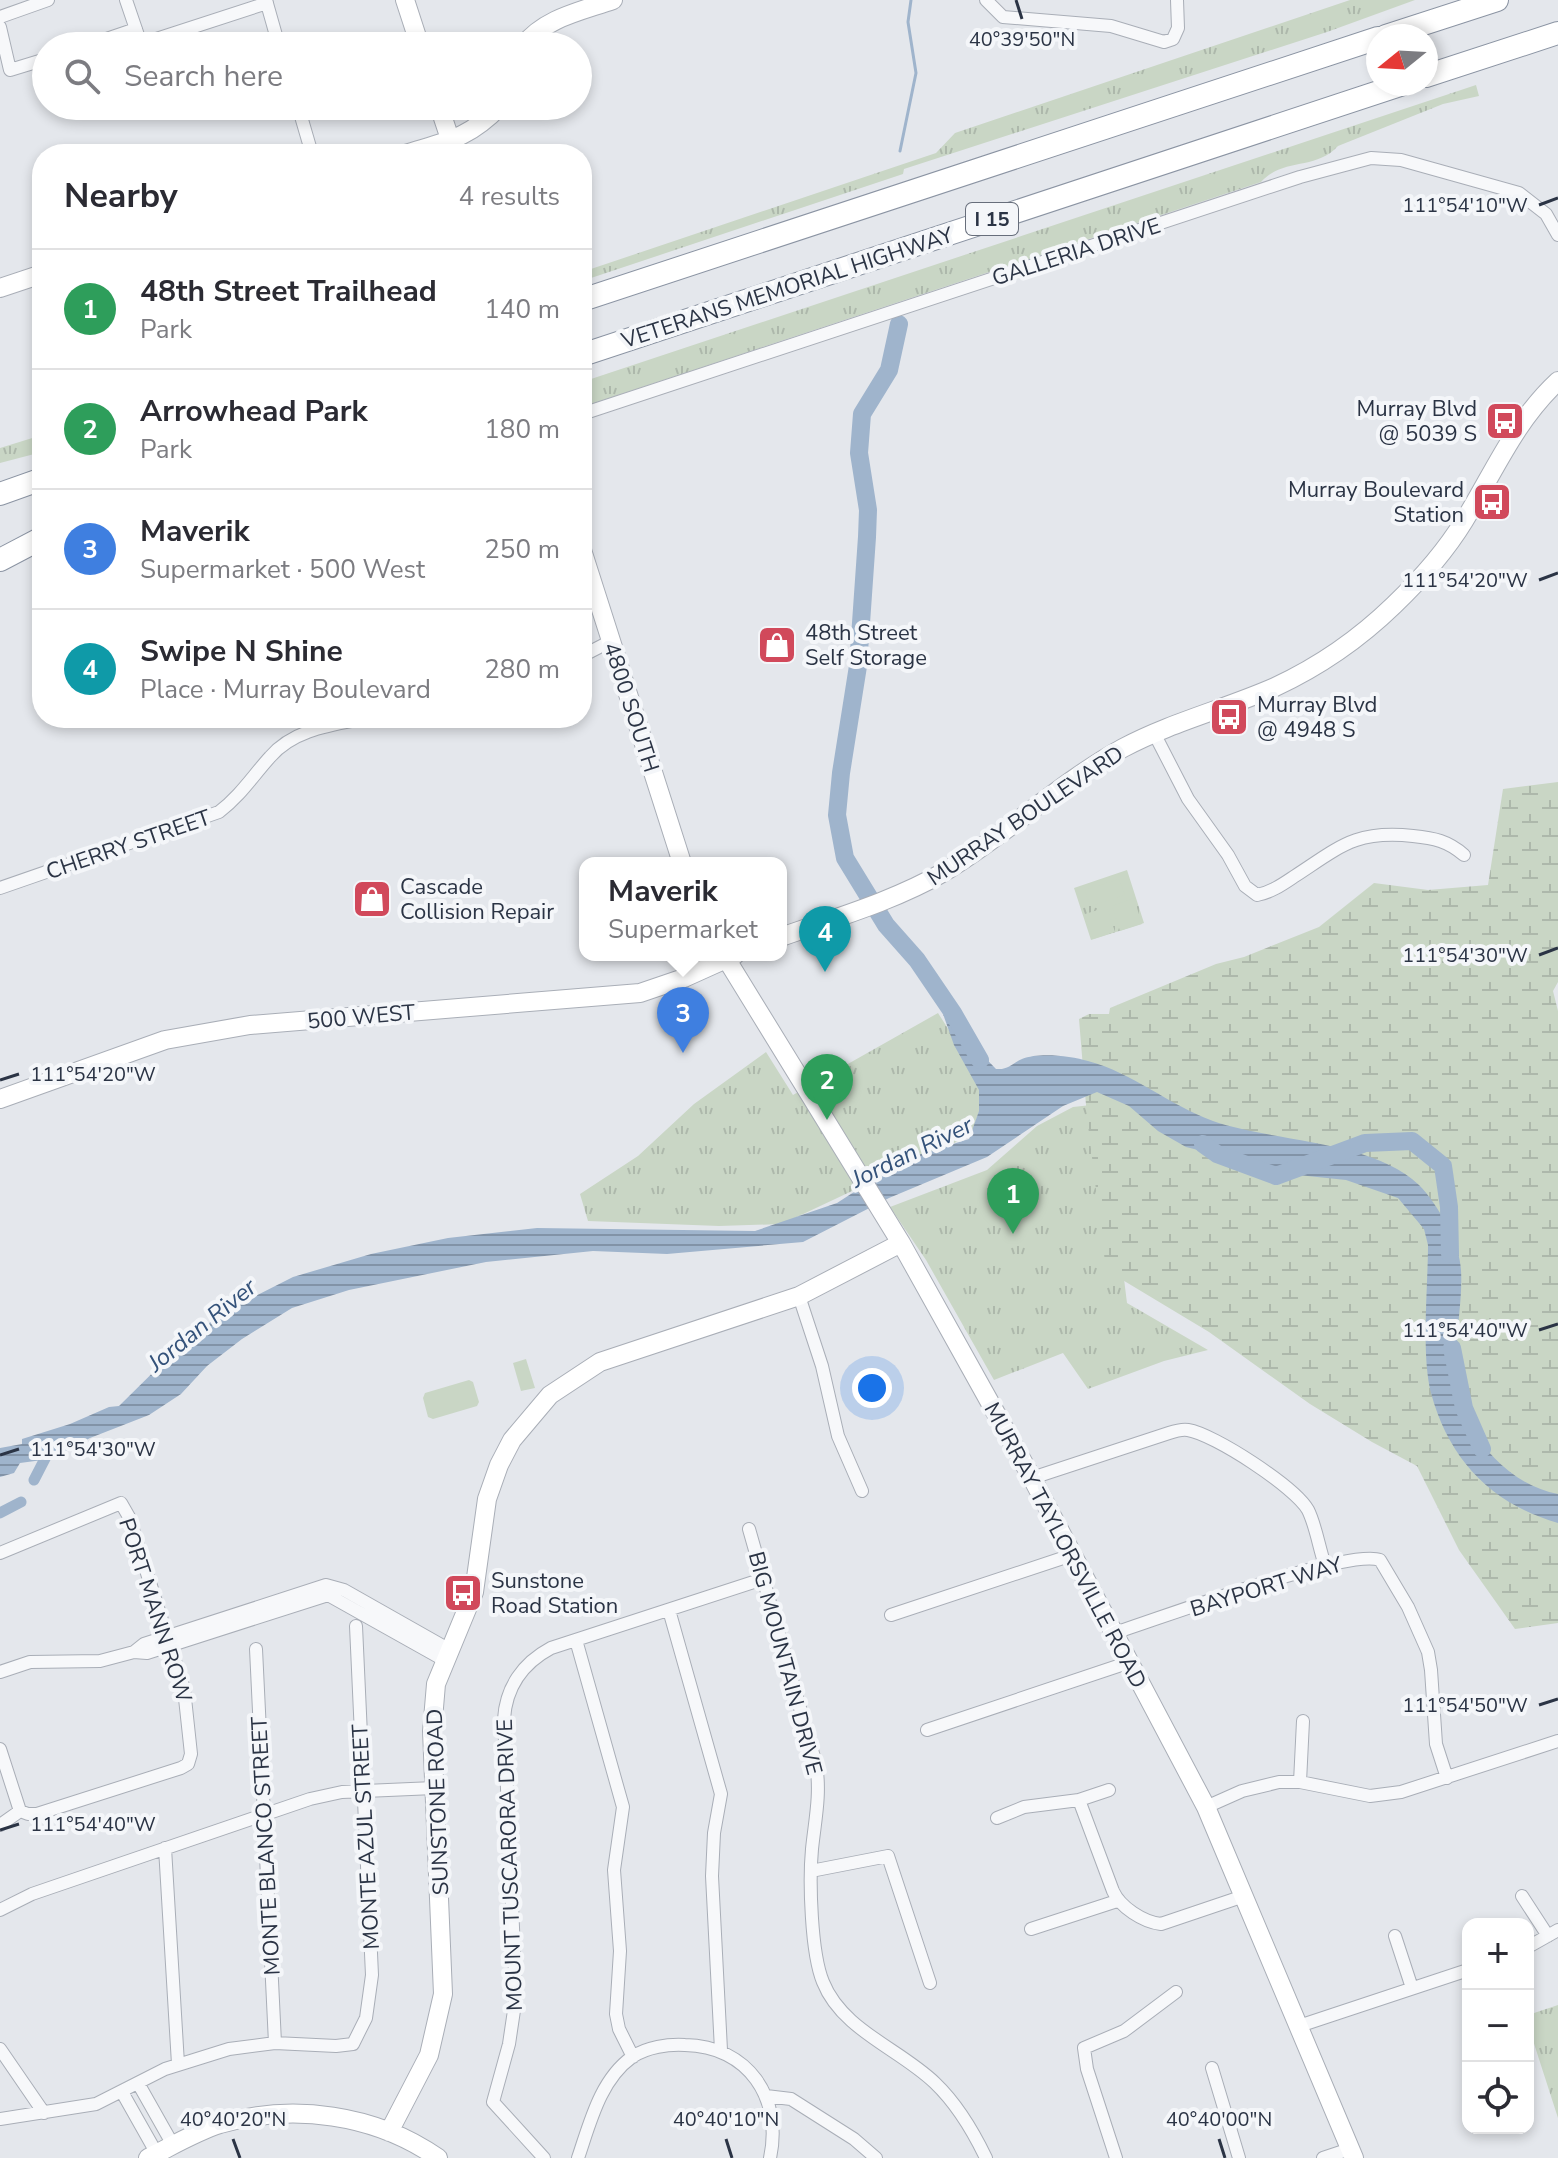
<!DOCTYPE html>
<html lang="en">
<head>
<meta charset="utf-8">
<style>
  :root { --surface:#fff; --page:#f2f2f3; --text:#2b2b33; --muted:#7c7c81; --line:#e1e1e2; --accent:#1a73e8 }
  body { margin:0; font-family:"Nunito Sans",sans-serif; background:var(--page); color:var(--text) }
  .controls { position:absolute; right:24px; bottom:24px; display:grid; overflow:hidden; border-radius:16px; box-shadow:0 4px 12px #0003 }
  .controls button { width:72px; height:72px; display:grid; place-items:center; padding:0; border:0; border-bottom:2px solid var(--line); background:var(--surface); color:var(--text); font:40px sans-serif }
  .compass { position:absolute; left:1366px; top:24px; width:72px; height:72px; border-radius:50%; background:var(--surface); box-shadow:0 4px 12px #0003; rotate:252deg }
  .you { position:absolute; left:872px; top:1388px; width:28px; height:28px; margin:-20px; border:6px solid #fff; border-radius:50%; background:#1a73e8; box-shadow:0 0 0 12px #1a73e833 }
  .badge { display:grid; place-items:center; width:52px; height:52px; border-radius:50%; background:var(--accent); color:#fff; font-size:26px; font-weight:700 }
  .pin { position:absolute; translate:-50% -66px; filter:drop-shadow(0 2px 4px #0008) }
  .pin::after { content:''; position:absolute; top:42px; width:28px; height:24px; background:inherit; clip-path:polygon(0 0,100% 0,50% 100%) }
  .popup { position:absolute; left:579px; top:857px; width:208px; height:104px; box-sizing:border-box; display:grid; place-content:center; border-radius:16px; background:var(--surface); filter:drop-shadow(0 2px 6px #0005); font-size:26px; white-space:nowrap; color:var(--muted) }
  .popup b { font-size:30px; color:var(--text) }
  .popup::after { content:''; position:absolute; left:50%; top:100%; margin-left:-16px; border:16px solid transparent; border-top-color:var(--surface) }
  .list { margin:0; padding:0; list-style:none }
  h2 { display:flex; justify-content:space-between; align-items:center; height:104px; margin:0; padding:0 32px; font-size:34px }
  h2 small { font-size:26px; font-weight:400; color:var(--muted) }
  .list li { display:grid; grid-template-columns:52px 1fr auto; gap:24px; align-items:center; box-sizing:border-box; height:120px; padding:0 32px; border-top:2px solid var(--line) }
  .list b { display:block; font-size:30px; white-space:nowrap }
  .list p { margin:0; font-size:26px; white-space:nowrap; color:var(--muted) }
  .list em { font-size:26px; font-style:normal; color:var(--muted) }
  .icon { flex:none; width:44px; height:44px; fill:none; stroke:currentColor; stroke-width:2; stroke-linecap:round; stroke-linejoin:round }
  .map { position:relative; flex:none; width:1558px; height:2158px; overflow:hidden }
  .search { position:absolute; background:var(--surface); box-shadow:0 4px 12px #0003; left:32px; top:32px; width:560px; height:88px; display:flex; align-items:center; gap:20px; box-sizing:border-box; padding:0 28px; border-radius:44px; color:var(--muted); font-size:30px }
  .panel { position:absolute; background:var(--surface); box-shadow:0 4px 12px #0003; left:32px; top:144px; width:560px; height:584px; border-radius:32px }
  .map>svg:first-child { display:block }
  .grass { fill:url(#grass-tufts) }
  .wetland { fill:url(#wetland-marsh) }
  .pitch { fill:#c9d6c5 }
  .water { fill:url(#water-rules) }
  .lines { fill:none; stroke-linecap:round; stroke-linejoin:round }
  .stream { stroke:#9fb4cc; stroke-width:3 }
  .canal { stroke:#9fb4cc; stroke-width:11 }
  .river { stroke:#9fb4cc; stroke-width:18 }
  .street-casing { stroke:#a9aeb7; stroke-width:14 }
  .secondary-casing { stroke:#a9aeb7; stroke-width:20 }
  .highway-casing { stroke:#8b94a3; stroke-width:24 }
  .street { stroke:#f7f8fa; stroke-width:12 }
  .secondary { stroke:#fff; stroke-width:18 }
  .highway { stroke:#fff; stroke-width:22 }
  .ticks { fill:none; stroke:#2b3445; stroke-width:3 }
  .labels { text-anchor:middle; stroke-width:8; stroke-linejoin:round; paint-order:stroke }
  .shield { fill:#f4f6f9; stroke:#676e7b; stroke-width:2 }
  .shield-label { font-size:20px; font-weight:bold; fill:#2b3445 }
  .street-label { font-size:22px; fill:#2b3445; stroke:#f4f6f9 }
  .poi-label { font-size:22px; fill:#2b3445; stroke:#f4f6f9; text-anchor:start }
  .water-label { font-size:24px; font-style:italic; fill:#34527a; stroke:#f4f6f9 }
  .ticks-label { font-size:20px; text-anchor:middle; fill:#2b3445; stroke:#f4f6f9; stroke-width:8; stroke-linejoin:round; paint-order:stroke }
</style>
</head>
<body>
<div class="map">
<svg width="1558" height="2158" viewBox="0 0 1558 2158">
  <defs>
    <pattern id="grass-tufts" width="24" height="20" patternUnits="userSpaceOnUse" patternTransform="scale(2)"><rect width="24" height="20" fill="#c9d6c5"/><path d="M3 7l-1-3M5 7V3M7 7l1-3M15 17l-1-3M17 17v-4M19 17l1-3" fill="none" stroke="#adb8ab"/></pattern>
    <pattern id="wetland-marsh" width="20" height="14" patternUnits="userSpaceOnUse" patternTransform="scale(2)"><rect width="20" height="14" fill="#c9d6c5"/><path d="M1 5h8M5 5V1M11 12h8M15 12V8" fill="none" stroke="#adb8ab"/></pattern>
    <pattern id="water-rules" width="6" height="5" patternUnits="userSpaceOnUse" patternTransform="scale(2)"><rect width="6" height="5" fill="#9fb4cc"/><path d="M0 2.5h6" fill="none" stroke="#8293a7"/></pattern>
  </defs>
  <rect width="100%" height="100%" fill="#e4e7ec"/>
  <path class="grass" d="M 1350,0 L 1415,0 L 1327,32 L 904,169 L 903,174 L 582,281 L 582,272 L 936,153 L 955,133 Z
    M 1476,85 L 1479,96 L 1443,104 L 1338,146 C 1315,171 1284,157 1261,182 L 582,407 L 582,382 Z
    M 42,435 L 42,452 L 0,463 L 0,448 Z
    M 1127,870 L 1144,923 L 1091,940 L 1074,888 Z
    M 938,1013 L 977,1074 L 982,1103 L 971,1135 L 782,1224 L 719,1226 L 588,1221 L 580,1194 L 638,1156 L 694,1104 L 766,1052 L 793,1095 Z
    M 1110,1103 L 1114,1198 L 1127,1303 L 1208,1350 L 1164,1361 L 1088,1389 L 1063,1353 L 994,1380 L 926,1260 L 890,1207 L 987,1170 L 1037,1126 L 1073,1107 Z
    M 1558,2005 L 1558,2118 L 1528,2025 L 1528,2015 Z"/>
  <path class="wetland" d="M 1558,782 L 1558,982 L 1553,991 L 1558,1011 L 1558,1623 L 1515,1629 L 1459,1550 L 1417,1466 L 1372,1442 L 1310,1404 L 1209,1332 L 1106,1270 L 1087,1117 L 1079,1019 L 1089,1014 L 1109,1014 L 1110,1008 L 1216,964 L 1244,957 L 1319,927 L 1374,883 L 1428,890 L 1488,885 L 1503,789 Z"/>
  <path class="pitch" d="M 1119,879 L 1125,895 L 1090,906 L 1085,890 Z
    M 1134,898 L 1142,924 L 1120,931 L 1112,906 Z
    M 1107,907 L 1115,932 L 1093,939 L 1085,914 Z
    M 526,1359 L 535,1388 L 521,1391 L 513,1363 Z
    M 469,1380 L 473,1382 L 479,1402 L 477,1406 L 433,1419 L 428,1417 L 423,1398 L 425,1393 Z"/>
  <path class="water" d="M 943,1014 L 996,1069 C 1009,1070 1011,1064 1022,1059 C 1039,1052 1071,1056 1088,1061 C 1133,1073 1169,1105 1213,1121 C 1273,1142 1373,1140 1419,1185 C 1438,1204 1460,1244 1461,1270 C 1463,1304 1454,1339 1456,1373 C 1456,1381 1460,1389 1462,1396 C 1465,1405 1467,1417 1471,1425 C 1488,1459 1521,1487 1558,1494 L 1558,1523 C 1492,1504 1449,1460 1431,1393 C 1421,1355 1428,1286 1428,1245 L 1424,1229 L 1398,1198 L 1346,1180 L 1298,1175 L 1186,1147 L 1158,1131 L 1129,1106 L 1097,1092 L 1063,1106 L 987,1157 L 889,1198 L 803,1242 L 667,1254 L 593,1251 L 486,1262 L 349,1290 L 292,1308 L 242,1339 L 207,1366 L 181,1394 L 149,1415 L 90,1438 L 50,1459 L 20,1463 L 14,1473 L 0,1477 L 0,1448 L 22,1444 L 22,1439 L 70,1424 L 109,1407 L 119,1406 L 193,1333 L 238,1305 L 293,1277 L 371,1254 L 448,1238 L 537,1228 L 755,1231 L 837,1203 L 905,1159 L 969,1139 L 979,1111 L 979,1090 L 954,1045 Z"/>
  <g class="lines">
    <path class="stream" d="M 900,151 L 916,73 L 908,22 L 911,0"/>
    <path class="canal" d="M 34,1480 L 51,1447
      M 0,1513 L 21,1502"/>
    <path class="river" d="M 899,324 L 889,370 L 862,414 L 859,453 L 868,510 L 867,537 L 858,666 L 841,773 L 837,815 L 845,858 L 886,925 L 917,960 L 953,1013 L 980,1060
      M 1203,1144 L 1217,1154 L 1276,1176 L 1365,1143 L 1412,1141 L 1443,1166 L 1449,1207 L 1450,1254
      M 1452,1348 L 1464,1408 L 1482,1449"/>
    <g class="street-casing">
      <path id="street" d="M 126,0 L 141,44 L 267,3
        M 266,0 L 279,46
        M 986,0 L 1003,17 L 1111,26 L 1164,42 L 1173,39 L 1178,28 L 1177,0
        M 0,17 L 48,0
        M 0,27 L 10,70 L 46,59
        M 86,46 L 136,29
        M 298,106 L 312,154
        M 582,414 L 1300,177 L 1371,158 L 1401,160 L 1519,193 L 1546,214 L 1558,235
        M 582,656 L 611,641
        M 1154,733 L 1188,799 L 1228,855 L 1245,886 L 1257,895 C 1272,892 1283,884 1295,876 C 1341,846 1356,830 1413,836 C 1434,838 1448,841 1464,855
        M 0,888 L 219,812 C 240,796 252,777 270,757 C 294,729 332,725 367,718
        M 799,1296 L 822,1366 L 838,1436 L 862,1491
        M 1032,1478 L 1169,1433 C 1175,1431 1182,1429 1188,1430 C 1214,1434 1295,1487 1308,1510 C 1316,1526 1319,1548 1325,1565
        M 749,1529 L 816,1764 C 821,1794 815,1820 812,1849 C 809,1881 811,1953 823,1982 C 842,2030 900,2049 935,2083 C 957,2104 973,2131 986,2158
        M 0,1553 L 121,1503 L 129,1517 L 184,1689 L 191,1754 L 188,1764 L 181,1768 L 37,1814 L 28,1814 L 20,1811 L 0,1825
        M 669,1610 L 721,1794 L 714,1833 L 712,1876 L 721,2050
        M 891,1615 L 1072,1555
        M 1114,1633 C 1159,1619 1347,1548 1380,1560 L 1408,1607 L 1428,1652 L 1431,1670 L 1436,1744 L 1447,1778
        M 576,1640 L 623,1807 L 614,1870 L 620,1951 L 616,2014 L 619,2029 L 633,2057
        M 256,1649 L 275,2043
        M 134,1652 L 144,1644 L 326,1585 L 344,1590 L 450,1650
        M 0,1672 L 30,1662 L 100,1661 L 134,1652 L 147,1653 L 328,1595 L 444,1660
        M 927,1730 L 1130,1662
        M 0,1749 L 20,1811
        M 1300,1782 L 1303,1721
        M 1079,1800 L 1113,1891 C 1120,1907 1143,1922 1161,1924 L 1244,1896
        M 1206,1807 L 1242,1791 L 1279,1782 L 1300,1782 L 1370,1796 L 1401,1792 L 1558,1741
        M 997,1818 L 1024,1807 L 1079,1800 L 1109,1790
        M 165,1848 L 178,2064
        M 811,1871 L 888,1856 L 930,1983
        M 1522,1896 L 1548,1936
        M 0,1910 L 32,1894 L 310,1799 L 342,1792 L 434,1788
        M 1031,1929 L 1117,1901
        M 1395,1936 L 1412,1988
        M 1528,1947 L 1558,1930
        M 1299,2026 L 1468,1970
        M 0,2049 L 44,2113
        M 1212,2068 L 1239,2158
        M 138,2083 L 173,2145
        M 122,2092 L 157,2154
        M 766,2096 L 791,2099 L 854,2139 L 876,2158
        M 0,2119 L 96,2104 L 165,2069 L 229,2049 L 275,2043 L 336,2046 L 353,2044 L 366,2018 L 372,1975 L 356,1626
        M 544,2158 L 493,2102 L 509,2044 L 516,1997 L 504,1719 C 506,1687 523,1663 551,1648 L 763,1579
        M 578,2158 C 590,2123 600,2080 632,2057 C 647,2047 668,2044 685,2045 C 748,2046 783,2098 770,2158
        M 1116,2158 L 1087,2069 L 1084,2048 L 1124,2031 L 1176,1992
        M 1323,2158 L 1350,2149"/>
    </g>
    <g class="secondary-casing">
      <path id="secondary" d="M 405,0 L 420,46
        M 523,46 C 544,18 582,11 613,0
        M 439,106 L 455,154
        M 405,154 C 447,141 468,139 500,106
        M 0,288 L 42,274
        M 582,550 L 682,863
        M 781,937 C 835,918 894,901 944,872 C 1006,835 1059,783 1123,748 C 1172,722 1225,709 1275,687 C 1318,667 1360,638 1394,605 C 1420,580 1445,552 1464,521 C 1494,472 1515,421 1558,381
        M 724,955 L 901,1243 L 1032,1478 L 1206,1807 L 1354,2158
        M 0,1099 L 165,1040 L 250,1025 L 640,993 L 684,978 L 735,955
        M 389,2132 L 429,2055 L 443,1994 L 432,1731 L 436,1684 L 474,1592 L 487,1499 L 499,1465 L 512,1440 L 550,1395 L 600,1362 L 799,1296 L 901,1243
        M 148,2158 C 172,2146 195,2132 220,2124 C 293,2103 375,2114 438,2158"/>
    </g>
    <g class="highway-casing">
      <path id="highway" d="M 1386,36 L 1497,0
        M 1426,76 L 1558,33
        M 582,300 L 1378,38
        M 582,355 L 1403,84
        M 0,494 L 42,479
        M 0,560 L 42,538"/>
    </g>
    <use href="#street" class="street"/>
    <use href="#secondary" class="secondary"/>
    <use href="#highway" class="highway"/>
  </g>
  <path class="ticks" d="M 1016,0 L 1022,19M 1539,205 L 1558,198M 1539,580 L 1558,573M 1539,955 L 1558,948M 0,1080 L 19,1074M 1539,1330 L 1558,1324M 0,1455 L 19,1449M 1539,1705 L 1558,1699M 0,1830 L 19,1824M 233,2139 L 240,2158M 726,2139 L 732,2158M 1219,2139 L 1225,2158"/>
  <defs>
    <g id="bus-square" transform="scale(2)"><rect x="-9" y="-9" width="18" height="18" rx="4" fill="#d1495b" stroke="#f4f6f9"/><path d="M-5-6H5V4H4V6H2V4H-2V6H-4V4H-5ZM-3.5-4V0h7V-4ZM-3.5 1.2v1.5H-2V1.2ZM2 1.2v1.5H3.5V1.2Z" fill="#fff"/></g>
    <g id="shop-square" transform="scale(2)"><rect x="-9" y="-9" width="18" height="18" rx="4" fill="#d1495b" stroke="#f4f6f9"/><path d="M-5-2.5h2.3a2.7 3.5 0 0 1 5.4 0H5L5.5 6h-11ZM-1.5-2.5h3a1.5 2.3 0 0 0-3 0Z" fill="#fff"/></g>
  </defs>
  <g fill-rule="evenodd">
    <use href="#bus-square" x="1505" y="421"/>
    <use href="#bus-square" x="1492" y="502"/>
    <use href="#shop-square" x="777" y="645"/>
    <use href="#bus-square" x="1229" y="717"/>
    <use href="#shop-square" x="372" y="899"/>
    <use href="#bus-square" x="463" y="1593"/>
  </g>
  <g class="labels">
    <rect class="shield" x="966" y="203" width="52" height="32" rx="6"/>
    <g class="shield-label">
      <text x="992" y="226">I 15</text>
    </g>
    <g class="street-label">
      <text transform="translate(1076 251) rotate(-18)" y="8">GALLERIA DRIVE</text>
      <text transform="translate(787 287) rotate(-18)" y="8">VETERANS MEMORIAL HIGHWAY</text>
      <text transform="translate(632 707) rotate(72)" y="8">4800 SOUTH</text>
      <text transform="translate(1025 815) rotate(-34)" y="8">MURRAY BOULEVARD</text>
      <text transform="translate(128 844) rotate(-19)" y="8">CHERRY STREET</text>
      <text transform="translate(361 1016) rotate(-5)" y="8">500 WEST</text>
      <text transform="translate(1066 1545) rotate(62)" y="8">MURRAY TAYLORSVILLE ROAD</text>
      <text transform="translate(1266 1586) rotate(-17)" y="8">BAYPORT WAY</text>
      <text transform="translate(156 1610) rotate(72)" y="8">PORT MANN ROW</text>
      <text transform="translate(786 1663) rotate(75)" y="8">BIG MOUNTAIN DRIVE</text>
      <text transform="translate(437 1802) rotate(-92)" y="8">SUNSTONE ROAD</text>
      <text transform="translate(365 1837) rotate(-93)" y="8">MONTE AZUL STREET</text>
      <text transform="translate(265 1846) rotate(-93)" y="8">MONTE BLANCO STREET</text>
      <text transform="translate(509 1865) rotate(-92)" y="8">MOUNT TUSCARORA DRIVE</text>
    </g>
    <g class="poi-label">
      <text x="1477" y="416" text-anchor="end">Murray Blvd<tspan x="1477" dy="25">@ 5039 S</tspan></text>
      <text x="1464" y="497" text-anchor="end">Murray Boulevard<tspan x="1464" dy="25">Station</tspan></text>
      <text x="805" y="640">48th Street<tspan x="805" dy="25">Self Storage</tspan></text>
      <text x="1257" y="712">Murray Blvd<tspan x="1257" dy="25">@ 4948 S</tspan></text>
      <text x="400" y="894">Cascade<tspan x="400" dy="25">Collision Repair</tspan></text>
      <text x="491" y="1588">Sunstone<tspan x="491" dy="25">Road Station</tspan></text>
    </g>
    <g class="water-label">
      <text transform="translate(912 1152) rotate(-26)" y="8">Jordan River</text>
      <text transform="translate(202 1325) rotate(-39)" y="8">Jordan River</text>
    </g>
  </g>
  <g class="ticks-label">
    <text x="1022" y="46">40°39'50"N</text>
    <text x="1465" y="212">111°54'10"W</text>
    <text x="1465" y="587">111°54'20"W</text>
    <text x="1465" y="962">111°54'30"W</text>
    <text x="93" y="1081">111°54'20"W</text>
    <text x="1465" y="1337">111°54'40"W</text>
    <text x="93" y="1456">111°54'30"W</text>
    <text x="1465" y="1712">111°54'50"W</text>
    <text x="93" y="1831">111°54'40"W</text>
    <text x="233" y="2126">40°40'20"N</text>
    <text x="726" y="2126">40°40'10"N</text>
    <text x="1219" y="2126">40°40'00"N</text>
  </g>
</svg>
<div class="controls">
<button>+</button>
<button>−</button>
<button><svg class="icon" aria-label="locate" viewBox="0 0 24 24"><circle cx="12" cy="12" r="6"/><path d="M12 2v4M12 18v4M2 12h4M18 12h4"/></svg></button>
</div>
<svg class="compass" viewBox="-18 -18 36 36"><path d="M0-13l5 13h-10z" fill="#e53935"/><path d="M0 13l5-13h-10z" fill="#7c7c81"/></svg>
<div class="you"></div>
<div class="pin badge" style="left:1013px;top:1234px;background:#2e9e5b">1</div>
<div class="pin badge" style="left:827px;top:1120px;background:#2e9e5b">2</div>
<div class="pin badge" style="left:683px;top:1053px;background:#3f7fe0">3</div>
<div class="popup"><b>Maverik</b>Supermarket</div>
<div class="pin badge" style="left:825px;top:972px;background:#0f9aa8">4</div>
<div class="search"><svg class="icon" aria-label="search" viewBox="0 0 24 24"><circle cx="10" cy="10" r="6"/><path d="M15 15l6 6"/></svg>Search here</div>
<section class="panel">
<h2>Nearby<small>4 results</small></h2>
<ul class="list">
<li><span class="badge" style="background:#2e9e5b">1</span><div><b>48th Street Trailhead</b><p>Park</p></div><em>140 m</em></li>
<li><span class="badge" style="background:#2e9e5b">2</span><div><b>Arrowhead Park</b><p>Park</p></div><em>180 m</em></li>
<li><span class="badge" style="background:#3f7fe0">3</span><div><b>Maverik</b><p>Supermarket · 500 West</p></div><em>250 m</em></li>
<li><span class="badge" style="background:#0f9aa8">4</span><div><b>Swipe N Shine</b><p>Place · Murray Boulevard</p></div><em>280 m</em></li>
</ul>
</section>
</div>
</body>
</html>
